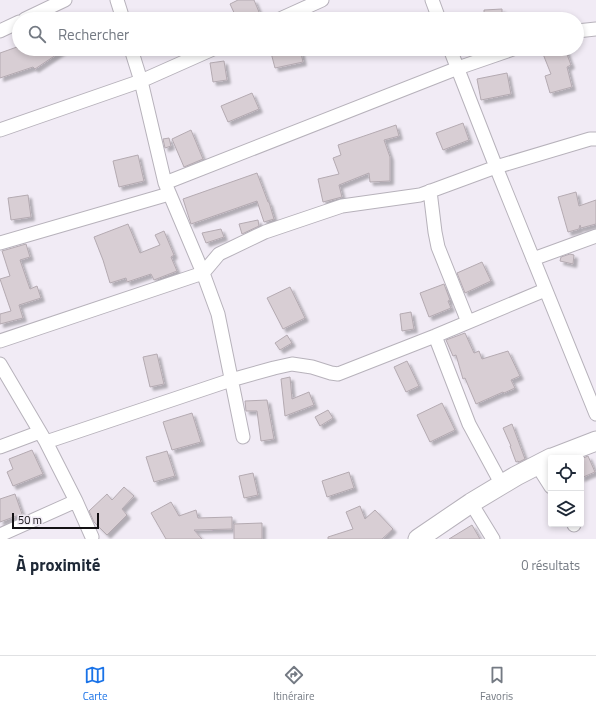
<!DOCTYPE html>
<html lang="fr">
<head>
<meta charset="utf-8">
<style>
  :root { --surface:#fff; --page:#f6f6f7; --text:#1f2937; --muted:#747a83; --line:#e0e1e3; --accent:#1a73e8 }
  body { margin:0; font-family:"Titillium Web",sans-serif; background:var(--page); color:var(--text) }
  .controls { position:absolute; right:12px; bottom:12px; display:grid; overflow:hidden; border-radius:4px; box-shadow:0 2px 6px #0003 }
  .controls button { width:36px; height:36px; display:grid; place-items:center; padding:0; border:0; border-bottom:1px solid var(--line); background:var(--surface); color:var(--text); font:20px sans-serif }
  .scale { position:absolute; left:12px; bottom:10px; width:87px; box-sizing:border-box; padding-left:4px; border:2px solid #131114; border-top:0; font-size:11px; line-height:14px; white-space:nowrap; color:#131114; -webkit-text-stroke:3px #f1ebf5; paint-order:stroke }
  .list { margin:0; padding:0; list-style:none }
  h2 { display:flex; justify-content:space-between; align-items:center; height:52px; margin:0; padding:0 16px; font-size:17px }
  h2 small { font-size:13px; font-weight:400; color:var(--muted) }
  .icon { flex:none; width:22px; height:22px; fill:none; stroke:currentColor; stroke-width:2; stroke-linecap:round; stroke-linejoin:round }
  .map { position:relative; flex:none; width:596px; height:539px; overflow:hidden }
  .search { position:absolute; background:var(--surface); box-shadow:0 2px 6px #0003; left:12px; right:12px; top:12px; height:44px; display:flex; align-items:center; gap:10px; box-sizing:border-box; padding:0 14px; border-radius:22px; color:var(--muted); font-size:15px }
  .sheet { height:116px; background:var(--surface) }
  nav { display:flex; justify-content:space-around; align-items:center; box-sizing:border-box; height:56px; border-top:1px solid var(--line); background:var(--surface); font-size:11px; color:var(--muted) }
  nav a { display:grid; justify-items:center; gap:2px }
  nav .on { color:var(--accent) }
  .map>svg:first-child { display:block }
  .building { fill:#d8ced4; stroke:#b4aab1; filter:url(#shadow) }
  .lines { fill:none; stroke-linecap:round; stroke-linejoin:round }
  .street-casing { stroke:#b7b2bb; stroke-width:15 }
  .secondary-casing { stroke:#b7b2bb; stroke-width:21 }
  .street { stroke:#fff; stroke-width:13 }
  .secondary { stroke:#fff; stroke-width:19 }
</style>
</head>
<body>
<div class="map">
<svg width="596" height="539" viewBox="0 0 596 539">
  <defs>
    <filter id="shadow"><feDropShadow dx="3.5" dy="3.5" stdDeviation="1" flood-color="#0004"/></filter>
  </defs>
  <rect width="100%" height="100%" fill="#f1ebf5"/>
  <path class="building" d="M 238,0 L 254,0 L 259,12 L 244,19 L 237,19 L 230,4 Z
    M 502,9 L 502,19 L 484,19 L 484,10 Z
    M 17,47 L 18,49 L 65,49 L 35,69 L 33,67 L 0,78 L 0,53 Z
    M 270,49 L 300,49 L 303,62 L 275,68 Z
    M 541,49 L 565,49 L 571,65 L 567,67 L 572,87 L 550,93 L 545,76 L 551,74 Z
    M 224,61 L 227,80 L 213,82 L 210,63 Z
    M 507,73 L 511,94 L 481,100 L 477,79 Z
    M 252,93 L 259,109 L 228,122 L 221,106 Z
    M 463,123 L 469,140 L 443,150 L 436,133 Z
    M 396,125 L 399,136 L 384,140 L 390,157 L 390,181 L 370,182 L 369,173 L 339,185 L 342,197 L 323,202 L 318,179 L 339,174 L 333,158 L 341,155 L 338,145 Z
    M 191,130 L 203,159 L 184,167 L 172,139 Z
    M 169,138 L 171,146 L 165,148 L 163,139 Z
    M 138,155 L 144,181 L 119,187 L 113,161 Z
    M 257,173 L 268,202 L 269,202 L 274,219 L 264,222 L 257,201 L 191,224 L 183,199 Z
    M 576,192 L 579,206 L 596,200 L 596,224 L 581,228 L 580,225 L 579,229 L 568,232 L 558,197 Z
    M 28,195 L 31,217 L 11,220 L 8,198 Z
    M 258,220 L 259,226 L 242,234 L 239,224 Z
    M 128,224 L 140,253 L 160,245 L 155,235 L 164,231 L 174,255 L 171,257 L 177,271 L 154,280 L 151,274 L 127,282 L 126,278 L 110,283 L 103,260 L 94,237 Z
    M 221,229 L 224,237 L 206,243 L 202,233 Z
    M 26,244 L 30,257 L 20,260 L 30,289 L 37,286 L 41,298 L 19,305 L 23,318 L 0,324 L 0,314 L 11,311 L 0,279 L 10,276 L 2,251 Z
    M 570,254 L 574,255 L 573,264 L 560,261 L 561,257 Z
    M 482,262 L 491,281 L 465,293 L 457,273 Z
    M 444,284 L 450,300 L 448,301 L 451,308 L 429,317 L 420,293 Z
    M 290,287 L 305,318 L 283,329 L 267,298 Z
    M 411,312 L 414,329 L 402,331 L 400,314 Z
    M 465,333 L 474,353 L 479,351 L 482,359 L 508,351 L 520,376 L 511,380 L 515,388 L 504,393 L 503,392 L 476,404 L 465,378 L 463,379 L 456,355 L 453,356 L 446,340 Z
    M 287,335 L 292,343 L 280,350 L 275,343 Z
    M 157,354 L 164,384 L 150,387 L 143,357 Z
    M 407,361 L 419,386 L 406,392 L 394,367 Z
    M 290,377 L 292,399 L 309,392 L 314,405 L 285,416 L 281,379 Z
    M 267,400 L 274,439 L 261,441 L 257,411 L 246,411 L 245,401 Z
    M 442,403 L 455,430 L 430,442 L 417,415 Z
    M 328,410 L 333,418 L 320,426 L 315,417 Z
    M 192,413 L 201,442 L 172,450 L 163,422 Z
    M 512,424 L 525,459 L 519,462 L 518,461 L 516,462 L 510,446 L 511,446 L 503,428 Z
    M 32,450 L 43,474 L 13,486 L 7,472 L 13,469 L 9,459 Z
    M 167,451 L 175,476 L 154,482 L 146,457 Z
    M 588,456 L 595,472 L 581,478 L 581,459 Z
    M 349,472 L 354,488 L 327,497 L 322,481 Z
    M 253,473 L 258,495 L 244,498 L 239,476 Z
    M 124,487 L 134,496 L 122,509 L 127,515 L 107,535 L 94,522 L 89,511 L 107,494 L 112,500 Z
    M 15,494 L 22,514 L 0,522 L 0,499 Z
    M 171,502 L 179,516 L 196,510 L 198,518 L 232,517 L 232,529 L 194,530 L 202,539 L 166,539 L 151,513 Z
    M 360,506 L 365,519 L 375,510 L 393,529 L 382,539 L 328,539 L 328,537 L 353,529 L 346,512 Z
    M 262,523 L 262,539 L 234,539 L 234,524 Z
    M 472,525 L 480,539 L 449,539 Z"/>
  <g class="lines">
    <g class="street-casing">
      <path id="street" d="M 117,0 L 123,19
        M 432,0 L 439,19
        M 25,19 L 65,0
        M 280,19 L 322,0
        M 0,31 L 19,22
        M 577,31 L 596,29
        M 131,49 L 141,81 L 165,183 L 203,273 L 218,314 L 243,437
        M 450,49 L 496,167 L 596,414
        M 0,130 L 141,81 L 213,49
        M 165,183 L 458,68 L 513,49
        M 430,191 L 435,232 L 438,247 L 468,322
        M 0,243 L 169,194
        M 533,259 L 596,236
        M 435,336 L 469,424 L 502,485
        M 0,341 L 203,273 L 219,254 L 265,232 L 342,206 L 420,195 L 496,167 L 590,139 L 596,139
        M 0,364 L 46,442 L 76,501 L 92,537
        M 46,442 L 231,380 L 274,368 L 292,364 L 312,367 L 331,373 L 338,374 L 435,336 L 545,290
        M 0,447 L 40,432
        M 537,465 L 551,487
        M 471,503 L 493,539
        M 574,524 L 574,525
        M 0,535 L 76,501"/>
    </g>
    <g class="secondary-casing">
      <path id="secondary" d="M 552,458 L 596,441
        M 418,539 L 471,503 L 516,476 L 551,458"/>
    </g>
    <use href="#street" class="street"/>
    <use href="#secondary" class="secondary"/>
  </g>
</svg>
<div class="controls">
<button><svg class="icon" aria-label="locate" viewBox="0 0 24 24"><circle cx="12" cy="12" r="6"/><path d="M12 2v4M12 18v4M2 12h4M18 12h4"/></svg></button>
<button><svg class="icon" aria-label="layers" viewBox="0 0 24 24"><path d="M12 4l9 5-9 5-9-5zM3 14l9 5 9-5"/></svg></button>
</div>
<div class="scale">50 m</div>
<div class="search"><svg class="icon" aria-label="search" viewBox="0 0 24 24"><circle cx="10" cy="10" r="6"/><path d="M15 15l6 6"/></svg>Rechercher</div>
</div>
<section class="sheet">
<h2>À proximité<small>0 résultats</small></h2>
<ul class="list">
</ul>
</section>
<nav>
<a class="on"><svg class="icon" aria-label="map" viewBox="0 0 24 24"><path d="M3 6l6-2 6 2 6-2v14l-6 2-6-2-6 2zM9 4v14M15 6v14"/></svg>Carte</a>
<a><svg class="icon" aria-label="directions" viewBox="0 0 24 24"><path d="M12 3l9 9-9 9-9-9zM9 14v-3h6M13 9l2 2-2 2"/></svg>Itinéraire</a>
<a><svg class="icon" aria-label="saved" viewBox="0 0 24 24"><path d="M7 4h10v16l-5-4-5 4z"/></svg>Favoris</a>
</nav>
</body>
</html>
